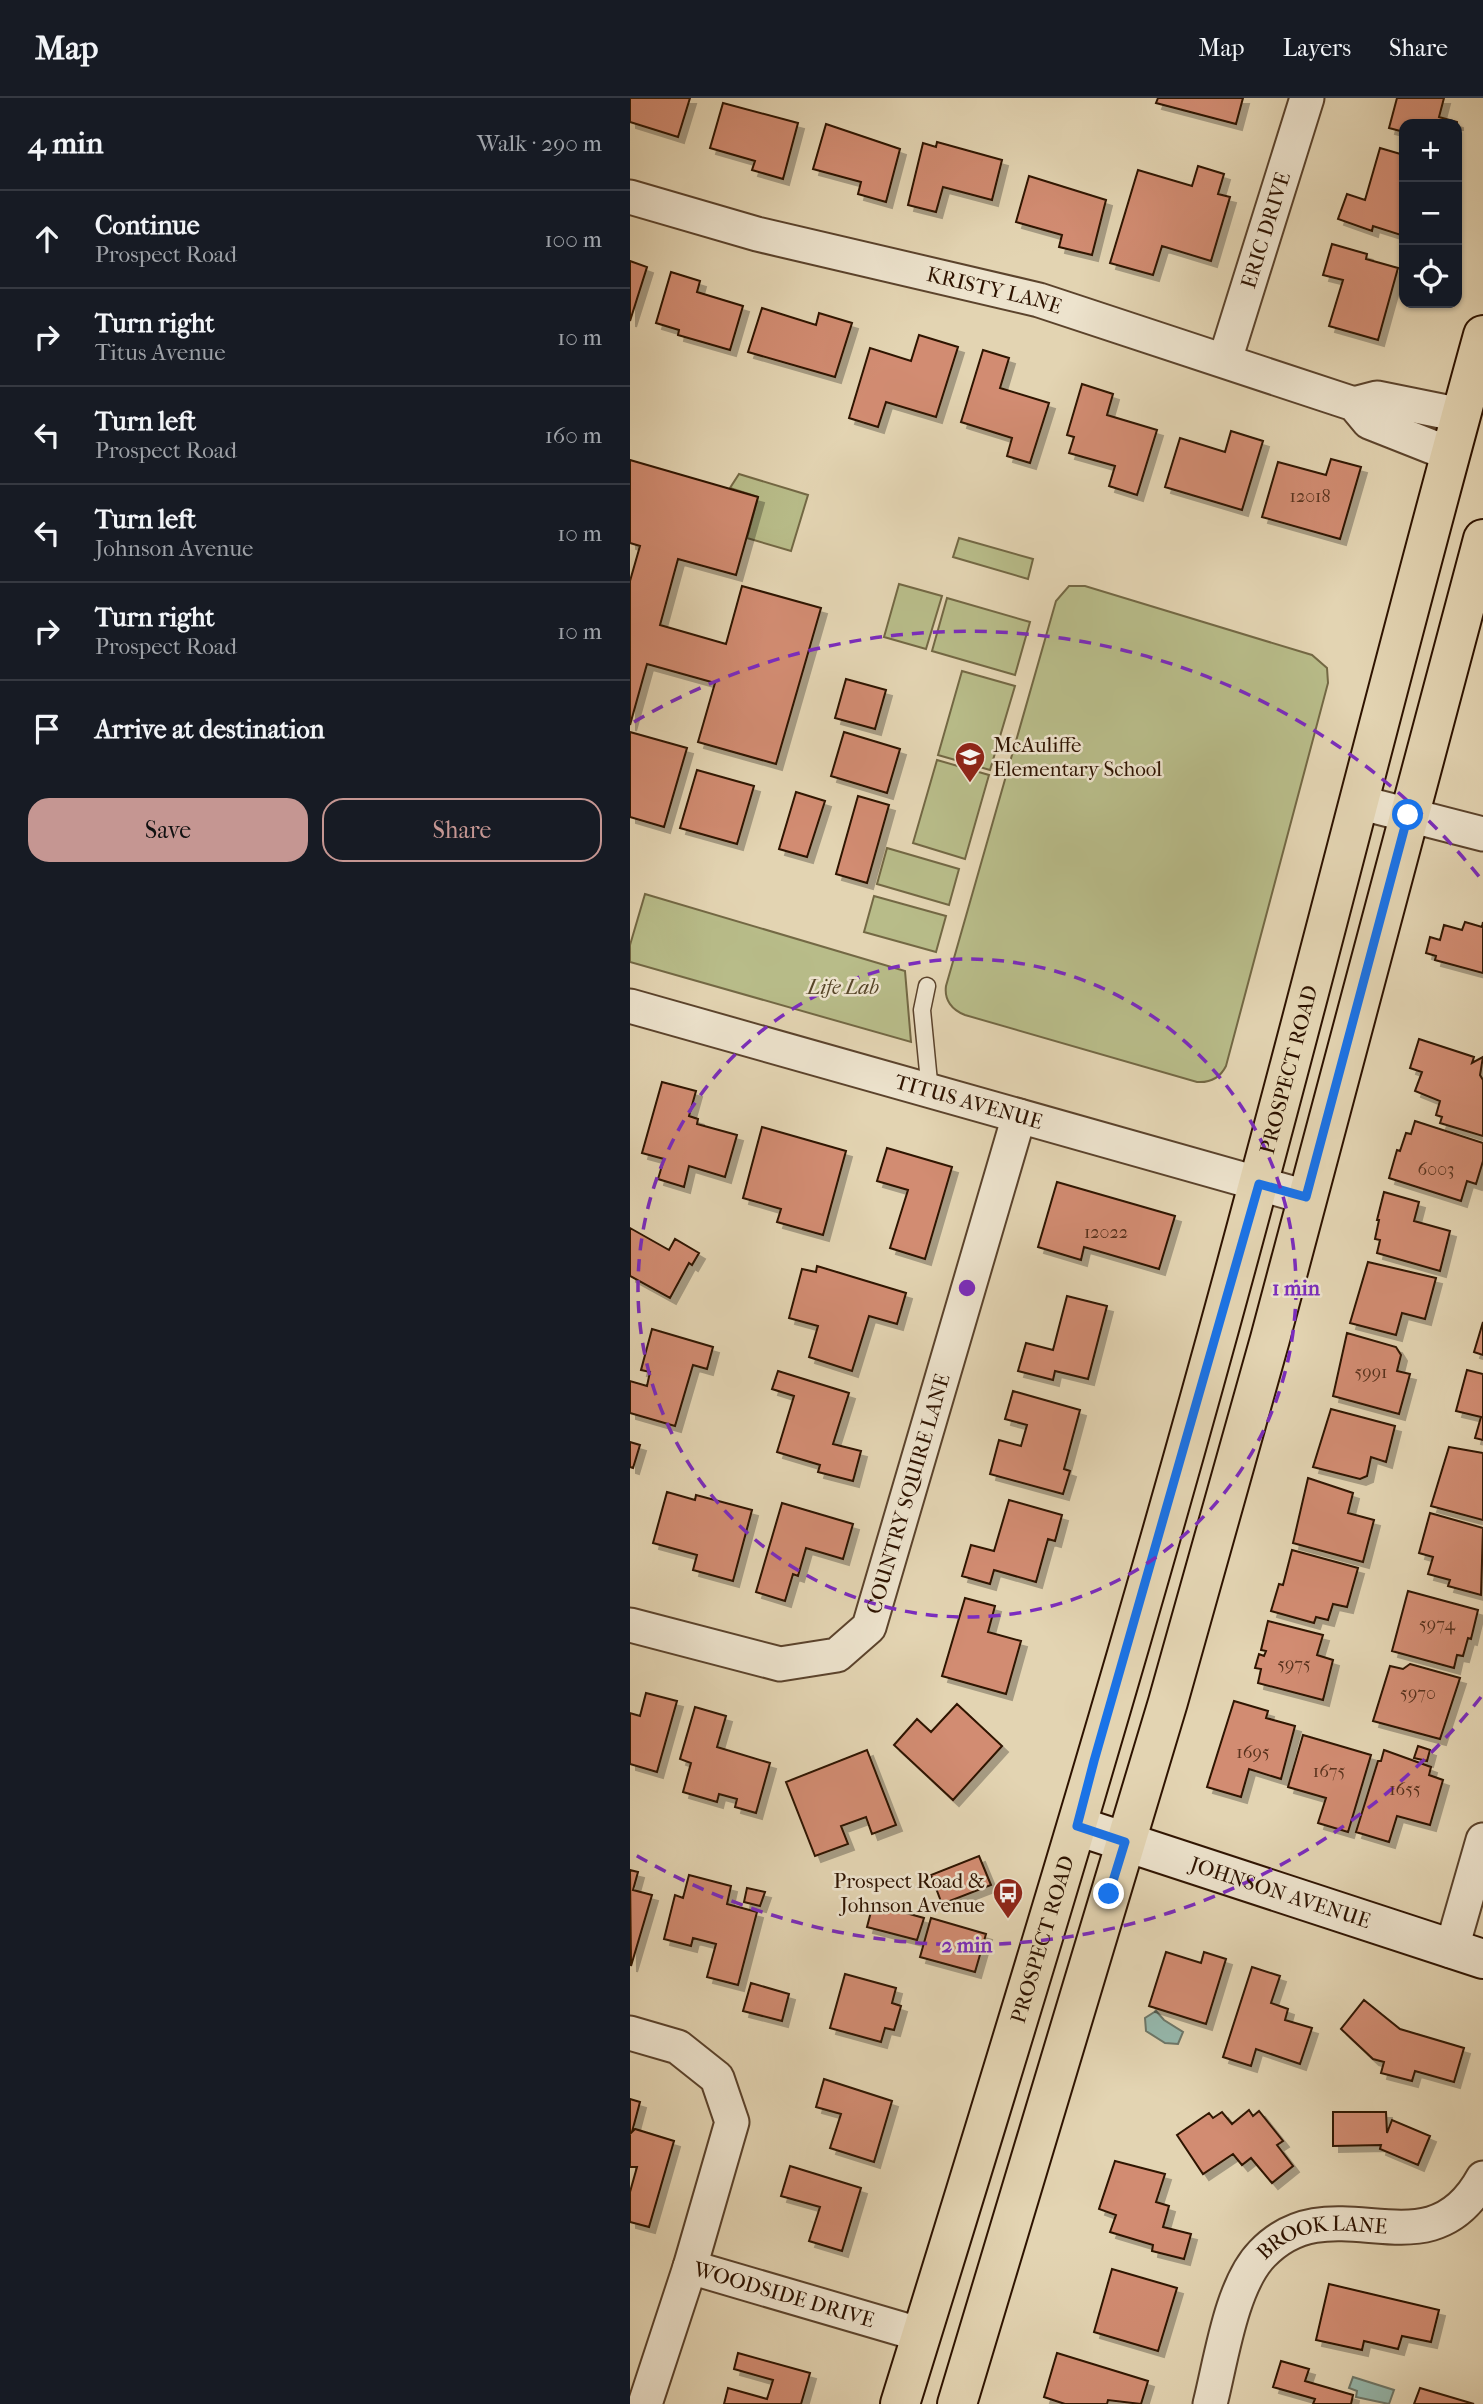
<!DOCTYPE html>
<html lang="en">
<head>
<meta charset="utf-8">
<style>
  :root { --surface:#171b24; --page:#20242c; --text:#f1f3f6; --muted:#9ea1a6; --line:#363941; --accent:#c59692 }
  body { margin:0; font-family:"IM FELL French Canon",serif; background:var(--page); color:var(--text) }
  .controls { position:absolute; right:21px; top:21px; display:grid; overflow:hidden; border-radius:14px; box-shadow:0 2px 5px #0004 }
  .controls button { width:63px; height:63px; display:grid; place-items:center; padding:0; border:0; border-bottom:2px solid var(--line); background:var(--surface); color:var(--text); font:35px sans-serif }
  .stop { position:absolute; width:21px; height:21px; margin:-16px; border:5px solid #1a73e8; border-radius:50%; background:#fff }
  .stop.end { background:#1a73e8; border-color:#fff; box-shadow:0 2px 7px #0008 }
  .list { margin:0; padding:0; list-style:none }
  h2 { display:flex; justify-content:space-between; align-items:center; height:91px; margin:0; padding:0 28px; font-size:30px }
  h2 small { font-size:23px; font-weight:400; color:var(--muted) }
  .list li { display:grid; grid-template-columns:46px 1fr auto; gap:21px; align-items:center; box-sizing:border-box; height:98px; padding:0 28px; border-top:2px solid var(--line) }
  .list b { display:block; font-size:26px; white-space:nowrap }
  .list p { margin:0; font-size:23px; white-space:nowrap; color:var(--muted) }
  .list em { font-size:23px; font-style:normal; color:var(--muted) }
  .actions { display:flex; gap:14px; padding:21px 28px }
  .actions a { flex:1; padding:16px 0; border:2px solid var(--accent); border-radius:21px; text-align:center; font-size:24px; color:var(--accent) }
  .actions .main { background:var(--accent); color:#111 }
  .icon { flex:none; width:38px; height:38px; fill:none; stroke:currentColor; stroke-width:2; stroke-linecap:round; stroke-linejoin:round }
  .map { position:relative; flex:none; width:853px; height:2306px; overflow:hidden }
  header { display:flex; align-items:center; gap:42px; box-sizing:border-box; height:98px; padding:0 35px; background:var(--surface); border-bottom:2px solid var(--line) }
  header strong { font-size:33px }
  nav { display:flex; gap:38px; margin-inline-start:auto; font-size:24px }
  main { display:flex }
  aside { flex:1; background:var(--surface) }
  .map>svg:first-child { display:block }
  .green { fill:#b8bc89; stroke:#736844; stroke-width:2 }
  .water { fill:#95b8ad; stroke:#6c7668; stroke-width:2 }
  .building { fill:#d28c72; stroke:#2e1300; stroke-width:2; filter:url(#shadow) }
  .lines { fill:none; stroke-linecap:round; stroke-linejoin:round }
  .lane-casing { stroke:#5b432c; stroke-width:19 }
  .street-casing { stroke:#5b432c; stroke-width:37 }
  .secondary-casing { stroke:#2e1300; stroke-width:42 }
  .primary-casing { stroke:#2e1300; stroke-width:42 }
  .lane { stroke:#ede3cd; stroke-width:16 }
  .street { stroke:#ede3cd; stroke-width:33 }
  .secondary { stroke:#ede3cd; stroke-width:38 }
  .primary { stroke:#e3d4b2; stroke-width:38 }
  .route { stroke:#1a73e8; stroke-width:9 }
  .ring { fill:none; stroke:#7b2cbf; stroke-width:3.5; stroke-dasharray:12 9 }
  .labels { text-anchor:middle; stroke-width:5; stroke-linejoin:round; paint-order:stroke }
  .number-label { font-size:18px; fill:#57311c }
  .street-label { font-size:21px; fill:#2e1300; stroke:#ede3cd }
  .poi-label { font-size:21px; fill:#2e1300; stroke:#ede3cd; text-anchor:start }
  .park-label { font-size:21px; font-style:italic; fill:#574629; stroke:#ede3cd }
  .centre { fill:#7b2cbf; stroke:#ede3cd; stroke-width:3.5 }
  .ring-label { font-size:21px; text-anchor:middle; font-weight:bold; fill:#7b2cbf; stroke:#ede3cd; stroke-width:5; stroke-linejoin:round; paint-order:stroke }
</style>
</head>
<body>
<header>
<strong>Map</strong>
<nav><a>Map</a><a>Layers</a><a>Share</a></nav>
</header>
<main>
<aside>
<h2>4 min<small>Walk · 290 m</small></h2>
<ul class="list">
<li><svg class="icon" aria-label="ahead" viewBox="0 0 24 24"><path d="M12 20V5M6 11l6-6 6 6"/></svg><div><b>Continue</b><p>Prospect Road</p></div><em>100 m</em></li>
<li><svg class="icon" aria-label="right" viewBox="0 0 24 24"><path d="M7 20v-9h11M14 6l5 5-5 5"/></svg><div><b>Turn right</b><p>Titus Avenue</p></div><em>10 m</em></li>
<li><svg class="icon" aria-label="left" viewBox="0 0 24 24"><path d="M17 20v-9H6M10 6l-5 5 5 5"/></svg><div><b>Turn left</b><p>Prospect Road</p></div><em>160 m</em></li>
<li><svg class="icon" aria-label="left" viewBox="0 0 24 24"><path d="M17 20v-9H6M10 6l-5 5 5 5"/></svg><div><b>Turn left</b><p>Johnson Avenue</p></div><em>10 m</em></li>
<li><svg class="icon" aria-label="right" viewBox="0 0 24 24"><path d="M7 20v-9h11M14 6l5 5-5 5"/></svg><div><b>Turn right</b><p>Prospect Road</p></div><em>10 m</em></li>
<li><svg class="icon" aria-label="arrive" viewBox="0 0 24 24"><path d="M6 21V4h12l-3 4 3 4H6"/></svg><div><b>Arrive at destination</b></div></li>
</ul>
<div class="actions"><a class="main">Save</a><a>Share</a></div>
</aside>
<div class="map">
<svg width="853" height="2306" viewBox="0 0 853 2306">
  <defs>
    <filter id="shadow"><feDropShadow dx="6" dy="6" stdDeviation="0" flood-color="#0004"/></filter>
  </defs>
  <rect width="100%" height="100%" fill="#e3d4b2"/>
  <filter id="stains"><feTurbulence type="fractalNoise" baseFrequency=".00286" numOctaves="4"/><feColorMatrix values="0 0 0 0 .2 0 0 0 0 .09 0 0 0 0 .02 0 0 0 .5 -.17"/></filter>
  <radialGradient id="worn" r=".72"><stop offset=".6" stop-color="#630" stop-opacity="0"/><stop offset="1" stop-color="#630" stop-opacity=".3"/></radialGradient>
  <path class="green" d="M 109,376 L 178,397 L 161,453 L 117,440 L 128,399 L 100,390 Z
    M 329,440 L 403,461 L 398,481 L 323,459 Z
    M 269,486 L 312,498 L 296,551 L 254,539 Z
    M 439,488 L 455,488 L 682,557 L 697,570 L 698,585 L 596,968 C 590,980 581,985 567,984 L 335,917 C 322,912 314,902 316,888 L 426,503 Z
    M 317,500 L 400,524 L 385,577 L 302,553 Z
    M 332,573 L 385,588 L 360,672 L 308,657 Z
    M 307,662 L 359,677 L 335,761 L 283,745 Z
    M 257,750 L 329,771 L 319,807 L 247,786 Z
    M 15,796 L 275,873 L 281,944 L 0,864 L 0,847 Z
    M 244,798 L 316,818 L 306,854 L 234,834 Z"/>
  <path class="water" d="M 526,1913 L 534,1922 L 553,1934 L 548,1946 L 535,1945 L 516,1933 L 515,1920 Z
    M 723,2279 L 764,2292 L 759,2306 L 726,2299 L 727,2293 L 719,2290 Z"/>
  <path class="building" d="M 0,0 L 60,0 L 48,39 L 0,24 Z
    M 528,0 L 613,0 L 606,26 L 526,5 Z
    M 767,0 L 814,0 L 809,19 L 827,24 L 827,26 L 774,26 L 774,34 L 759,30 Z
    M 93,5 L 168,25 L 153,81 L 122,72 L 125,63 L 80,50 Z
    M 196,26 L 270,51 L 256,104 L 228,96 L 231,84 L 183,71 Z
    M 307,44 L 372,62 L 362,102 L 313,89 L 306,114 L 278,107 L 293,45 L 306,49 Z
    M 750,50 L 774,57 L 774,138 L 743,128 L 742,133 L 708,121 L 717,96 L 735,102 Z
    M 568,68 L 594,76 L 588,96 L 600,99 L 581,163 L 532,148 L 523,177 L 480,165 L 508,72 L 562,88 Z
    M 399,78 L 476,102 L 462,157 L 429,149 L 432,137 L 386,124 Z
    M 702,146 L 737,156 L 736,161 L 768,170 L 748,242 L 699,228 L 713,182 L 693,177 Z
    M 0,163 L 17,169 L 0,223 Z
    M 41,174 L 70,183 L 67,194 L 113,208 L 100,252 L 48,237 L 49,232 L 26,225 Z
    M 132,210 L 186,227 L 189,215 L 222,225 L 205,279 L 118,254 Z
    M 289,237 L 328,249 L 306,319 L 256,304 L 248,329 L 219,320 L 240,250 L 281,263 Z
    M 353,252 L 379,260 L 370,290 L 419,305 L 400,365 L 377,358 L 382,340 L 331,324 Z
    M 452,286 L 483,296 L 477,317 L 527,332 L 507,397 L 479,388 L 485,368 L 439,355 L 444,339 L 437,337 Z
    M 601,333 L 633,343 L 612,412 L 535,389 L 550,340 L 595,354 Z
    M 701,361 L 731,369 L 710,441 L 632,419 L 648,364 L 696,377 Z
    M 0,362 L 128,399 L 106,477 L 48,461 L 30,527 L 96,546 L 112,488 L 191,510 L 146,666 L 68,644 L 85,585 L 17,566 L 0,627 L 0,483 L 10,448 L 0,445 Z
    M 216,581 L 256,592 L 245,631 L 205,620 Z
    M 0,634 L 57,650 L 34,729 L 0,719 Z
    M 214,634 L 270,651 L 257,695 L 201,678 Z
    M 67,672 L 124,688 L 107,746 L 50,730 Z
    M 166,694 L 195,703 L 177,759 L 149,751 Z
    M 228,698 L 259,707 L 237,785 L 206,776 Z
    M 835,824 L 852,829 L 853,824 L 853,875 L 805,862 L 806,858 L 796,855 L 800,839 L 810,842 L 814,827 L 832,832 Z
    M 789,941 L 844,959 L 842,965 L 853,959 L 850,977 L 853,982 L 853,1038 L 810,1025 L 812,1019 L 806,1017 L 810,1003 L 785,993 L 792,974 L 780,970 Z
    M 32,984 L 66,993 L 59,1018 L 68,1021 L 67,1026 L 107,1037 L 95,1079 L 59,1068 L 54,1089 L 28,1081 L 34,1061 L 12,1055 Z
    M 785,1023 L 853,1045 L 853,1063 L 846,1086 L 837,1083 L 831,1103 L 759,1080 L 767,1052 L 770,1053 L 776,1035 L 781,1036 Z
    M 132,1029 L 216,1053 L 193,1137 L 147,1124 L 151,1111 L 113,1100 Z
    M 257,1050 L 322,1069 L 295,1161 L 260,1150 L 278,1092 L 247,1083 Z
    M 427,1084 L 545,1118 L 529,1171 L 454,1149 L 451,1162 L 408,1149 Z
    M 754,1094 L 789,1104 L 784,1123 L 820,1133 L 810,1173 L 747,1155 L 750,1142 L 745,1141 L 749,1122 L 747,1122 Z
    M 0,1130 L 39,1152 L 45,1141 L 69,1155 L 62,1167 L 59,1165 L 40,1200 L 0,1178 Z
    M 738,1164 L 806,1180 L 795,1221 L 772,1215 L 766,1237 L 720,1225 Z
    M 187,1168 L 276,1195 L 267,1226 L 239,1218 L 222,1273 L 179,1259 L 188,1228 L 159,1220 L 172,1171 L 186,1174 Z
    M 437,1198 L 477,1208 L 458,1281 L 425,1273 L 423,1282 L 388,1273 L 396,1245 L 423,1252 Z
    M 853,1224 L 853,1257 L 844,1254 Z
    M 22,1231 L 83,1249 L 77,1271 L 63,1267 L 45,1328 L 0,1315 L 0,1283 L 17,1288 L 20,1274 L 11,1272 Z
    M 717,1235 L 766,1249 L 771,1257 L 767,1273 L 780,1276 L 769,1316 L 703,1298 Z
    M 837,1272 L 853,1276 L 853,1342 L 845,1340 L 851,1319 L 826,1313 Z
    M 148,1273 L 219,1295 L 203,1346 L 231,1353 L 223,1383 L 188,1374 L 190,1367 L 147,1354 L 164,1298 L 142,1291 Z
    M 383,1293 L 450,1312 L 434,1371 L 440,1373 L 433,1396 L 360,1376 L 369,1342 L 391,1348 L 397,1327 L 375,1321 Z
    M 701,1311 L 765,1328 L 756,1364 L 741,1359 L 737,1378 L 730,1381 L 683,1369 Z
    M 0,1344 L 10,1347 L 3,1370 L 0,1369 Z
    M 819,1349 L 853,1355 L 853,1422 L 801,1408 Z
    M 678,1380 L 723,1395 L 718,1415 L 744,1422 L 733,1464 L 663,1445 Z
    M 37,1394 L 65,1402 L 66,1397 L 122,1412 L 103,1483 L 63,1472 L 67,1457 L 23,1445 Z
    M 379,1402 L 432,1417 L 425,1443 L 418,1441 L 406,1484 L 364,1472 L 360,1486 L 332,1478 L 341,1447 L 364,1453 Z
    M 152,1405 L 223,1426 L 213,1461 L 176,1450 L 168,1478 L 163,1476 L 155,1503 L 126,1494 Z
    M 800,1415 L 853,1430 L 851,1497 L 818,1488 L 820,1482 L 798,1476 L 803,1459 L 789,1455 Z
    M 662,1452 L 728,1470 L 717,1509 L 703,1506 L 698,1522 L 686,1519 L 684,1525 L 641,1513 L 649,1486 L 653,1487 Z
    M 778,1493 L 848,1512 L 841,1541 L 838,1540 L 833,1558 L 827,1557 L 824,1570 L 762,1553 Z
    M 335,1500 L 365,1508 L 358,1534 L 391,1543 L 376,1596 L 312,1578 Z
    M 638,1523 L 693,1537 L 687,1557 L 703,1562 L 693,1602 L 628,1585 L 631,1571 L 625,1570 L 629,1556 L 634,1558 L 636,1553 L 631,1552 Z
    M 780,1566 L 830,1580 L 810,1641 L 743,1623 L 760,1568 L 773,1571 Z
    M 16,1595 L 47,1603 L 27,1674 L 0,1666 L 0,1615 L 10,1618 Z
    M 604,1603 L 638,1613 L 636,1620 L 665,1628 L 651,1681 L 619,1671 L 611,1699 L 577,1689 Z
    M 327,1606 L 372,1648 L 323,1702 L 264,1647 L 287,1621 L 301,1634 Z
    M 65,1609 L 96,1618 L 87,1649 L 140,1665 L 126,1715 L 105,1709 L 107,1701 L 89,1696 L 87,1704 L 53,1694 L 61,1665 L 50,1661 Z
    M 673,1637 L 741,1657 L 718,1734 L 688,1725 L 696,1700 L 658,1689 Z
    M 788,1648 L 800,1652 L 797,1663 L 784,1660 Z
    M 237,1652 L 266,1727 L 242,1736 L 236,1719 L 211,1728 L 218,1746 L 185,1758 L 156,1684 Z
    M 754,1652 L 801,1669 L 799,1677 L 813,1682 L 800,1727 L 767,1718 L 759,1744 L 726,1734 L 748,1663 L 751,1663 Z
    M 349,1758 L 361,1787 L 312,1806 L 301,1777 Z
    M 0,1772 L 8,1774 L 3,1792 L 22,1797 L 1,1868 Z
    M 59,1777 L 101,1788 L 97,1806 L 127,1814 L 108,1887 L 77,1879 L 86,1846 L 63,1840 L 61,1848 L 34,1841 L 45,1797 L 53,1800 Z
    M 117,1790 L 135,1794 L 130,1808 L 114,1804 Z
    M 243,1806 L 294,1820 L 287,1842 L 237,1829 Z
    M 301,1820 L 356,1836 L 345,1874 L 290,1859 Z
    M 536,1854 L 571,1865 L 574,1854 L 596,1861 L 576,1926 L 519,1908 Z
    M 622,1869 L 650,1878 L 641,1905 L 658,1911 L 655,1922 L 682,1930 L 670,1966 L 626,1951 L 621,1968 L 593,1959 Z
    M 215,1876 L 266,1890 L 262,1905 L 271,1908 L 264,1932 L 255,1930 L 251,1944 L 200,1930 Z
    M 121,1885 L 159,1896 L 152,1923 L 113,1913 Z
    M 734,1902 L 770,1931 L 834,1950 L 824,1984 L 785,1973 L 782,1983 L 751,1975 L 754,1964 L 743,1961 L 711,1931 Z
    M 194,1981 L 262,2003 L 244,2064 L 200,2050 L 211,2016 L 186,2009 Z
    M 0,2001 L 10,2004 L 2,2034 L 5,2031 L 44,2043 L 19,2129 L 0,2124 L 0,2094 L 7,2069 L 0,2069 Z
    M 619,2012 L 623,2018 L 629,2013 L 653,2043 L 647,2047 L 663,2068 L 642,2085 L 621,2060 L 612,2067 L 603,2056 L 573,2076 L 547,2037 L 579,2015 L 583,2020 L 592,2014 L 602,2026 Z
    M 703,2014 L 756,2014 L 757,2035 L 762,2022 L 800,2038 L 788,2067 L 750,2051 L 751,2047 L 703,2048 Z
    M 485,2063 L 535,2076 L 526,2104 L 539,2108 L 533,2129 L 561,2136 L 554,2161 L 522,2153 L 523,2147 L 480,2134 L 486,2117 L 469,2111 Z
    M 160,2068 L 231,2090 L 212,2153 L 179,2143 L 190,2109 L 151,2098 Z
    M 482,2171 L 547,2190 L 528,2253 L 464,2234 Z
    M 699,2186 L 809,2212 L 801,2244 L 772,2238 L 768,2251 L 734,2243 L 732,2252 L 686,2242 Z
    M 108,2255 L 180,2275 L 171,2306 L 94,2306 L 98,2290 L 137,2301 L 143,2282 L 104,2271 Z
    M 427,2255 L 518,2283 L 511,2306 L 478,2302 L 477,2306 L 435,2306 L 414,2299 Z
    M 651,2263 L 679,2271 L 675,2283 L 723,2297 L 721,2306 L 683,2306 L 685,2301 L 643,2289 Z
    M 790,2290 L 844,2306 L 784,2306 Z"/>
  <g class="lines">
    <g class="lane-casing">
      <path id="lane" d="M 297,888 L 292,912 L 300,994"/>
    </g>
    <g class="street-casing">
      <g id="street">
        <path id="s1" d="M 0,99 L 127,136 L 409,202 L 724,306 L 739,324 L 820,356"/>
        <path id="s2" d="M 595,262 L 677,0"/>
        <path d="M 724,306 L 747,300 L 831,317"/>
        <path d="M 728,704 L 853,736"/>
        <path id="s3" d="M 0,908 L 676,1099"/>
        <path id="s4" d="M 0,1527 L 150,1566 L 207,1557 L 239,1529 L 389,1018"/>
        <path d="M 821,1853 L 853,1742"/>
        <path d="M 0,1935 L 48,1949 L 87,1980 L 102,2024 L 60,2169 L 15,2306"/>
        <path id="s5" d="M 60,2169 L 292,2237"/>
        <path id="s6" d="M 580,2306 C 591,2263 601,2188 632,2156 C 703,2081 797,2182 853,2080"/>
      </g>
    </g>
    <g class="secondary-casing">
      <g id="secondary">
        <path id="s7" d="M 447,1728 L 853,1861"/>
      </g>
    </g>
    <g class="primary-casing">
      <g id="primary">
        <path id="s8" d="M 270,2306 C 396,1900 520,1493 629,1083 C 705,801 775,518 853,237"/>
        <path d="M 327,2306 L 538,1604 L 640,1241 L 853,441"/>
      </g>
    </g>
    <use href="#lane" class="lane"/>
    <use href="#street" class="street"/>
    <use href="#secondary" class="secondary"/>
    <use href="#primary" class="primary"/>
  </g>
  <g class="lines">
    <path class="route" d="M 479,1796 L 495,1744 L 447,1728 L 464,1663 L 629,1086 L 676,1099 L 778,717"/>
  </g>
  <g class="ring">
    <circle cx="337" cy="1190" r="329"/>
    <path d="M851 1599A657 657 0 0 1 4 1756M4 624A657 657 0 0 1 851 781"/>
  </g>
  <defs>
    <g id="school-pin" transform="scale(1.575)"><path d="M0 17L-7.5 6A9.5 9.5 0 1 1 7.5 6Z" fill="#8f2418" stroke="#ede3cd"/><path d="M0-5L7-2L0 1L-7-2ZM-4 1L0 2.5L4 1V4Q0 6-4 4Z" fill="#fff"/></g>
    <g id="bus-pin" transform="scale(1.575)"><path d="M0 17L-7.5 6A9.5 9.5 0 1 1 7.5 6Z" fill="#8f2418" stroke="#ede3cd"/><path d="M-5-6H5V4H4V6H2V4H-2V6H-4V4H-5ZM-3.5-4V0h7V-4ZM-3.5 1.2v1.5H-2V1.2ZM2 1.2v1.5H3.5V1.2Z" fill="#fff"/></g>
  </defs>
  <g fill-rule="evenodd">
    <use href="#school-pin" x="340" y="659"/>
    <use href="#bus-pin" x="378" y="1795"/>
  </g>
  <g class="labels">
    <g class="number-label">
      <text x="680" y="404">12018</text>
      <text x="806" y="1077">6003</text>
      <text x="476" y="1140">12022</text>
      <text x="741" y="1280">5991</text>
      <text x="807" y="1532">5974</text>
      <text x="664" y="1572">5975</text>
      <text x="788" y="1601">5970</text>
      <text x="623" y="1660">1695</text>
      <text x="699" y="1679">1675</text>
      <text x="775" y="1697">1655</text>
    </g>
    <g class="street-label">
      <text dy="7" stroke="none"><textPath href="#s2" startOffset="136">ERIC DRIVE</textPath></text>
      <text dy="7" stroke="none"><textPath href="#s1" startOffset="376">KRISTY LANE</textPath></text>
      <text dy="7" stroke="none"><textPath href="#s8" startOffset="1390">PROSPECT ROAD</textPath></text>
      <text dy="7" stroke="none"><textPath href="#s3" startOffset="352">TITUS AVENUE</textPath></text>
      <text dy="7" stroke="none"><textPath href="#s4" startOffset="394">COUNTRY SQUIRE LANE</textPath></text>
      <text dy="7" stroke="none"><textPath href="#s7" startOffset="214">JOHNSON AVENUE</textPath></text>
      <text dy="7" stroke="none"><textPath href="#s8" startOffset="486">PROSPECT ROAD</textPath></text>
      <text dy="7" stroke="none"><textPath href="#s6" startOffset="226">BROOK LANE</textPath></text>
      <text dy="7" stroke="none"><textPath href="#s5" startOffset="98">WOODSIDE DRIVE</textPath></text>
    </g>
    <g class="poi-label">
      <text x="363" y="654">McAuliffe<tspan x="363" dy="24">Elementary School</tspan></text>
      <text x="355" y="1790" text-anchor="end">Prospect Road &amp;<tspan x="355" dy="24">Johnson Avenue</tspan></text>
    </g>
    <g class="park-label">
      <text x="213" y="896">Life Lab</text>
    </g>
  </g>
  <circle cx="337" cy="1190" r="10" class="centre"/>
  <g class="ring-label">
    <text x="666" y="1197">1 min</text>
    <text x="337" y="1854">2 min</text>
  </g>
  <rect width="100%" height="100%" filter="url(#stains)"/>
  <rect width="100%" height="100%" fill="url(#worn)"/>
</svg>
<div class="controls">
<button>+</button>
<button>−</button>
<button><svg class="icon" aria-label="locate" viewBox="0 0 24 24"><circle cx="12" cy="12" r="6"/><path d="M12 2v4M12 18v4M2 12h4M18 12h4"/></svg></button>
</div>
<div class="stop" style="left:778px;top:717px"></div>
<div class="stop end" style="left:479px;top:1796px"></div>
</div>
</main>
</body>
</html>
